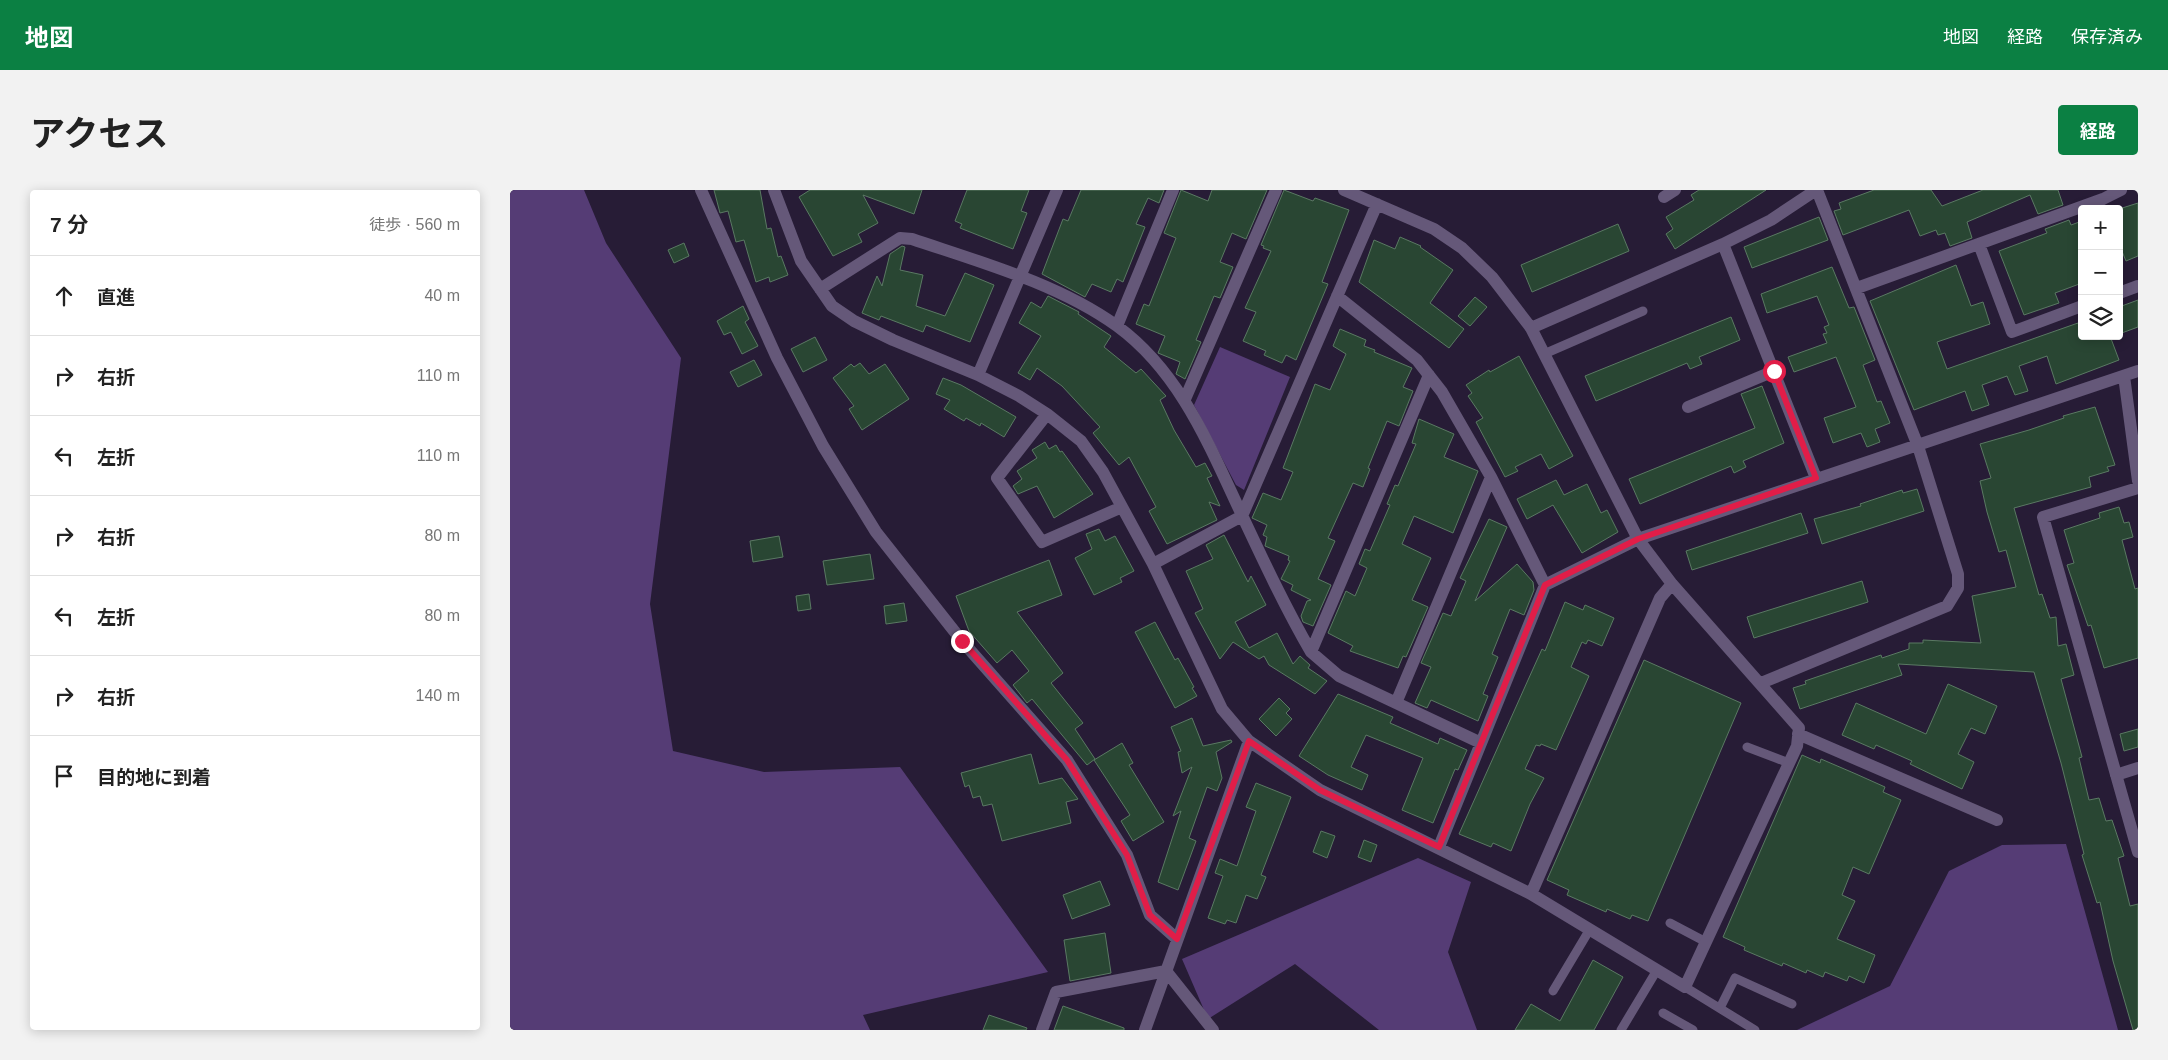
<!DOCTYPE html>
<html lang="ja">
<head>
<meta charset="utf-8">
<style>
  :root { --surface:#fff; --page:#f2f2f2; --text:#222; --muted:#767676; --line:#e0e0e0; --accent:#0b8043 }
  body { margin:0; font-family:Arial,"Noto Sans JP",sans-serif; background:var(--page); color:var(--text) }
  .controls { position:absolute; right:15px; top:15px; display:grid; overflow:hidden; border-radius:5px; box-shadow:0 2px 12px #0003 }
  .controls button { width:45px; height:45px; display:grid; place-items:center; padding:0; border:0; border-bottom:1px solid var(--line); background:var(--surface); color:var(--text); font:25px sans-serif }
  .stop { position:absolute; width:15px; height:15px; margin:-11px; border:4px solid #e11d48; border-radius:50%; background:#fff }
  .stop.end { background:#e11d48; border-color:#fff; box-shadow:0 1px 5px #0008 }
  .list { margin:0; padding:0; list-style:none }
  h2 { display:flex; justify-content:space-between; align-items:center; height:65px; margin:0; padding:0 20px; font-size:21px }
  h2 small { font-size:16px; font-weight:400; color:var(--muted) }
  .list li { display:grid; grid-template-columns:32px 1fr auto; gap:15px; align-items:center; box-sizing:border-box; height:80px; padding:0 20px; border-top:1px solid var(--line) }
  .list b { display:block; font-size:19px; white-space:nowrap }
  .list em { font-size:16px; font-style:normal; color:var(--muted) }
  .icon { flex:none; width:28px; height:28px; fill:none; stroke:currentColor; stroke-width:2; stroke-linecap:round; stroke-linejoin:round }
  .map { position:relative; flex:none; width:1628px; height:840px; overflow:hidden; border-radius:5px }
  header { display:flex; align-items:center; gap:30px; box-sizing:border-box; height:70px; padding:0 25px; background:var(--accent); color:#fff }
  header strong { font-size:24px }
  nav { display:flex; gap:28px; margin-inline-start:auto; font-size:18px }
  .intro { display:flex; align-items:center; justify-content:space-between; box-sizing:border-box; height:120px; padding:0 30px }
  h1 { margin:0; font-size:35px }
  .button { padding:12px 22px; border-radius:5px; background:var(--accent); color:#fff; font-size:18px; font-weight:700 }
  main { display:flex; gap:30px; padding:0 30px }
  aside { flex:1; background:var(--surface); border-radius:5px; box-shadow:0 2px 12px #0003 }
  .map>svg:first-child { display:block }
  .green { fill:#553c75 }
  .building { fill:#294633; stroke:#5a7963 }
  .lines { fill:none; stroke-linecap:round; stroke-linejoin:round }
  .service { stroke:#655879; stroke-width:9 }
  .minor { stroke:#655879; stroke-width:12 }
  .route { stroke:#e11d48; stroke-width:6 }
</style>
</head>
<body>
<header>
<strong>地図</strong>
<nav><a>地図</a><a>経路</a><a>保存済み</a></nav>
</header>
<div class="intro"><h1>アクセス</h1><a class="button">経路</a></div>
<main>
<aside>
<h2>7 分<small>徒歩 · 560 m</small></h2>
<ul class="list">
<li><svg class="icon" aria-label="ahead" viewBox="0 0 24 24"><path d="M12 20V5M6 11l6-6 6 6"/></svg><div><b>直進</b></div><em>40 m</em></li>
<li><svg class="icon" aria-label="right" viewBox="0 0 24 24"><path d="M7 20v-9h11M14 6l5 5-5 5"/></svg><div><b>右折</b></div><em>110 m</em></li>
<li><svg class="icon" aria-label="left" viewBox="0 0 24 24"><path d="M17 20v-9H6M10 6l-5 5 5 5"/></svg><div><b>左折</b></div><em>110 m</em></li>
<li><svg class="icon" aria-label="right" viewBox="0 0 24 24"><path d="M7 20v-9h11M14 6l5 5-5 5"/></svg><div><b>右折</b></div><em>80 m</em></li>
<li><svg class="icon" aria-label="left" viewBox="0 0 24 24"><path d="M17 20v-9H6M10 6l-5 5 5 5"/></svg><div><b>左折</b></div><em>80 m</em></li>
<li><svg class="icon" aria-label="right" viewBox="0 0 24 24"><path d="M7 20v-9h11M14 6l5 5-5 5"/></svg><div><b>右折</b></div><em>140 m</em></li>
<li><svg class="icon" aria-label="arrive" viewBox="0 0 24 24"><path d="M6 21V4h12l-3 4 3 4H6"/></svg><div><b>目的地に到着</b></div></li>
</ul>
</aside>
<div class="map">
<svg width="1628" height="840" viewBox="0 0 1628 840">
  <rect width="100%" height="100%" fill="#271c36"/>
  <path class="green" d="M 0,0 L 74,0 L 96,53 L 171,168 L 140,414 L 163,561 L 254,582 L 390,577 L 538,782 L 353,825 L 360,840 L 0,840 Z
    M 710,157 L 780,187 L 734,300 L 726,295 L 684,215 Z
    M 1556,654 L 1608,840 L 1287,840 L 1380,796 L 1439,681 L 1492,655 Z
    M 908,668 L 961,692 L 938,762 L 967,840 L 869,840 L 785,774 L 698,829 L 672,769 Z"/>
  <path class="building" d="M 204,0 L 250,0 L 257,39 L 261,38 L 268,67 L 271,66 L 278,85 L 260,92 L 259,87 L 246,92 L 234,50 L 226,52 L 218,21 L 210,23 Z
    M 300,0 L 412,0 L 404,24 L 353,5 L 368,33 L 348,44 L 352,52 L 323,66 L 289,7 Z
    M 457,0 L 519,0 L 511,21 L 517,23 L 503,59 L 450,38 L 452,34 L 445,31 Z
    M 571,0 L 654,0 L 649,13 L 638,8 L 626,34 L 635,37 L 613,92 L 607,89 L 601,102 L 582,94 L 575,107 L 532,84 L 553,29 L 558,31 Z
    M 671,0 L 698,11 L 702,0 L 757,0 L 736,49 L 722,43 L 710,72 L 723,77 L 710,108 L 704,106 L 686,150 L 691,152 L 675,189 L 666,184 L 670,172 L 648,163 L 655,146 L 626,134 L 634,114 L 639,116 L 666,48 L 654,43 Z
    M 774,0 L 803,11 L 805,8 L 839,20 L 812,92 L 818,94 L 786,170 L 776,165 L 772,173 L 754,165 L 756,161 L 733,151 L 746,122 L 735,118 L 761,61 L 753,58 L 754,56 L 751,55 Z
    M 1189,0 L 1256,0 L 1165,59 L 1156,44 L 1163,39 L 1156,27 L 1184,10 L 1181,5 Z
    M 1364,0 L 1421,0 L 1432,16 L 1473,0 L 1548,0 L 1553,15 L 1528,24 L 1520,5 L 1457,32 L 1462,48 L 1440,56 L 1435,43 L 1428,45 L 1426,40 L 1410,46 L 1399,20 L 1333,45 L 1324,21 L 1331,19 L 1329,13 Z
    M 1628,13 L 1628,66 L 1616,71 L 1609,54 L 1609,19 Z
    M 1309,27 L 1318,50 L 1242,78 L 1234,57 Z
    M 1559,30 L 1561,35 L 1572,31 L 1572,93 L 1545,103 L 1549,113 L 1514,125 L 1489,61 L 1537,43 L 1535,39 Z
    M 1108,34 L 1119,61 L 1022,102 L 1011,75 Z
    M 890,47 L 911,56 L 910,57 L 943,80 L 920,113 L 954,139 L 939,158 L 849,92 L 864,50 L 885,59 Z
    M 174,53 L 179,66 L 164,73 L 158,60 Z
    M 392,56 L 395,57 L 390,80 L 413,85 L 406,116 L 435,126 L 455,83 L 484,95 L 460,152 L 416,135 L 413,142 L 371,126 L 369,130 L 352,123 L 367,86 L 372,96 L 380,64 Z
    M 1446,75 L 1461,116 L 1473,112 L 1480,134 L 1427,152 L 1437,179 L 1568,133 L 1572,146 L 1600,146 L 1609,170 L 1546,194 L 1537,166 L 1509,176 L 1518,201 L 1505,205 L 1497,186 L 1472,195 L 1479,215 L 1462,221 L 1455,201 L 1404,220 L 1360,111 Z
    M 1322,77 L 1339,118 L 1344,117 L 1365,170 L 1353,175 L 1367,212 L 1371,211 L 1380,233 L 1365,239 L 1370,252 L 1357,257 L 1351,243 L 1323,253 L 1314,228 L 1346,217 L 1326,167 L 1284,182 L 1278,167 L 1317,153 L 1313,144 L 1317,143 L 1314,137 L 1319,135 L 1307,106 L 1257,123 L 1251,104 Z
    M 538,106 L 569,122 L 568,124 L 601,146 L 594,157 L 626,183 L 631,179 L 656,206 L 650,210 L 664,240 L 686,277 L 695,273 L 702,286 L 697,288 L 710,316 L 699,312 L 707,330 L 657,354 L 639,321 L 646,317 L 619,267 L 609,275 L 583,243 L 590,237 L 552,196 L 527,178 L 520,190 L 508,183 L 531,146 L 509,133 L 521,112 L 531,118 Z
    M 965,107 L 977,117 L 960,136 L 948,126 Z
    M 1628,110 L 1628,137 L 1609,144 L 1609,117 Z
    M 233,116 L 239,129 L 235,132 L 248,156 L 232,164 L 221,142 L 214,145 L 207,131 Z
    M 1221,127 L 1230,150 L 1189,167 L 1192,174 L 1180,179 L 1177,173 L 1086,211 L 1075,186 Z
    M 830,139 L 856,150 L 854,156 L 865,160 L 864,162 L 902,178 L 893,197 L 903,201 L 889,236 L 877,231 L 858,278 L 860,279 L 853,297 L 843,293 L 818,348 L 825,351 L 808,389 L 821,395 L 803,436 L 793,432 L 791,426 L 797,411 L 801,410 L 781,400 L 783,395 L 771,389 L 780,371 L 778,370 L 779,366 L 755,356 L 757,347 L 753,345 L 757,335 L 742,328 L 753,303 L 771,310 L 783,282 L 773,278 L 805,194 L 820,200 L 836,164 L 823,156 Z
    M 305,147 L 317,170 L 293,182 L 281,159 Z
    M 1009,166 L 1063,266 L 1039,279 L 1031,264 L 1005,277 L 1008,281 L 995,287 L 966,232 L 973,228 L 958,206 L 962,203 L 956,195 L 979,180 L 980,182 Z
    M 244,170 L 252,185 L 228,197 L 220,182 Z
    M 350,173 L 359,184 L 375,174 L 399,209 L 352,240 L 339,219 L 344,216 L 323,188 L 341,174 L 344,177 Z
    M 433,188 L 451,195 L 506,227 L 494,247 L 471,233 L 470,236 L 456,228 L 454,231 L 434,219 L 440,210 L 426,204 Z
    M 1252,196 L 1274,253 L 1233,271 L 1236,277 L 1224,283 L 1221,276 L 1130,314 L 1119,289 L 1245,238 L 1231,204 Z
    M 1585,217 L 1605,275 L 1597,277 L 1599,281 L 1579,287 L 1581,297 L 1504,318 L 1529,405 L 1532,404 L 1540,428 L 1546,427 L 1548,456 L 1556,454 L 1564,485 L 1551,489 L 1572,567 L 1569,568 L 1579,610 L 1589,608 L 1596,631 L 1602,630 L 1614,666 L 1608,668 L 1620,716 L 1628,714 L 1628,840 L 1623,840 L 1603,771 L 1590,712 L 1587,713 L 1572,665 L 1574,664 L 1551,573 L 1524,482 L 1388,474 L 1392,485 L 1290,519 L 1283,498 L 1296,494 L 1295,491 L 1371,465 L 1372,468 L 1399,459 L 1399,453 L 1413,453 L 1413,450 L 1471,453 L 1462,406 L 1506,397 L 1496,360 L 1489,362 L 1477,322 L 1470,291 L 1481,288 L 1470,254 L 1519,240 L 1554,228 L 1553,226 Z
    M 909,229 L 944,244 L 934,267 L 968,281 L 943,343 L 904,326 L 892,354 L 921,368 L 902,410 L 918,417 L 896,467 L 893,466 L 888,478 L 840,461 L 843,456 L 818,443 L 836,401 L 845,406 L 857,378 L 849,374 L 855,359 L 860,361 L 880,315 L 877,314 L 885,295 L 888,296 L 906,254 L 902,253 Z
    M 535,252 L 539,259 L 546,255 L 550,262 L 552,261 L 583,304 L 544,328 L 527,296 L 508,304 L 503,296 L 512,289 L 507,281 L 527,268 L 522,260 Z
    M 1046,290 L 1054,305 L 1077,294 L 1091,323 L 1097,320 L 1108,342 L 1072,363 L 1043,315 L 1017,329 L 1007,309 Z
    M 1407,299 L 1414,321 L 1312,354 L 1304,329 L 1351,316 L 1350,314 L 1392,300 L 1393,303 Z
    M 1609,317 L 1614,333 L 1619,332 L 1623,347 L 1612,350 L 1625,399 L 1628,398 L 1628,468 L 1594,478 L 1581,435 L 1578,436 L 1557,375 L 1564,373 L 1554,340 L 1590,328 L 1589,323 Z
    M 1291,323 L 1298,343 L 1182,380 L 1176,361 Z
    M 979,329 L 997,337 L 965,411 L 1007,374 L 1023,392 L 1024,400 L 1014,425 L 1000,419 L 982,464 L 988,467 L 973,504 L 978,506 L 968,531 L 921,510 L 917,518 L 905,513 L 921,477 L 911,473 L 933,423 L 941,426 L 956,391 L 950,388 Z
    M 589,339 L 595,351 L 605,346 L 624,381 L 610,388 L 612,392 L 584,405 L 565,368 L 582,359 L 576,344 Z
    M 714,345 L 738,392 L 741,386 L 756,415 L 725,432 L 739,458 L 767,443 L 783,474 L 790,466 L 800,475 L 798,478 L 817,491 L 805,504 L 759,475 L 754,466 L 749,469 L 723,452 L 710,469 L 685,423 L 693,419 L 676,381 L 703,369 L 696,355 Z
    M 269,346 L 273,367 L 243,372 L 240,351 Z
    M 360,364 L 364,389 L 317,395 L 313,371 Z
    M 539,370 L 552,405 L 507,422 L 553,483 L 541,493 L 573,533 L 565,539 L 585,569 L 577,575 L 522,509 L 517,513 L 503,495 L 519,481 L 502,460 L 487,473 L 459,441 L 446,406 Z
    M 1352,391 L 1358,412 L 1244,448 L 1237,427 Z
    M 299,404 L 301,419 L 288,421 L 286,406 Z
    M 1055,412 L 1073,420 L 1075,415 L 1104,428 L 1092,456 L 1078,450 L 1076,454 L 1072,452 L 1061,477 L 1079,486 L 1046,560 L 1031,554 L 1030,556 L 1026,555 L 1015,579 L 1034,588 L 1020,614 L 1001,661 L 983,653 L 981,657 L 949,644 L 1018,490 L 1032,459 L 1035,461 Z
    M 394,413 L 397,431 L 376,434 L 374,416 Z
    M 645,432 L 665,470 L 668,468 L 684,497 L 682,498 L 687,506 L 665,518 L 625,442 Z
    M 1134,470 L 1231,513 L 1138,731 L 1122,725 L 1120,729 L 1097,719 L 1096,722 L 1057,705 L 1059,700 L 1037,690 Z
    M 1438,494 L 1487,516 L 1475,544 L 1461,538 L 1448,564 L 1464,572 L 1452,599 L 1400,574 L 1402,571 L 1366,555 L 1364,559 L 1332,545 L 1346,513 L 1416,544 Z
    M 828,504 L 883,527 L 880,533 L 928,554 L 930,548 L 957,560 L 948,580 L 945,579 L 923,633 L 892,620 L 913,568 L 856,545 L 841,577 L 858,585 L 852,600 L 818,585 L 789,566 Z
    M 769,508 L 780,519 L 776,523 L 782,529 L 766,546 L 749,529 Z
    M 682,528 L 693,556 L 721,550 L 722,552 L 706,562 L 712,588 L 707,601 L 697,597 L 679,648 L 686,651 L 668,700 L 648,692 L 671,621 L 663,626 L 682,577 L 672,583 L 668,562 L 671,561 L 661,537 Z
    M 1628,539 L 1628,557 L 1614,561 L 1610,544 Z
    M 612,553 L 623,573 L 619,575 L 654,632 L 623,651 L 611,631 L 620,625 L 584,570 Z
    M 521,564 L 529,594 L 552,588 L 568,609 L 556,612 L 561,633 L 492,651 L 482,614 L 473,616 L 470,606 L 463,608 L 459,595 L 455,597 L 451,583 Z
    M 1292,565 L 1310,573 L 1311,569 L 1346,584 L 1375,597 L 1373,602 L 1391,610 L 1359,684 L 1343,677 L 1332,705 L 1345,711 L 1327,749 L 1365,765 L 1354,793 L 1339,786 L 1337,791 L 1315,782 L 1313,787 L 1297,780 L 1296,783 L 1273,773 L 1272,776 L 1234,760 L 1235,757 L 1213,747 Z
    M 746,593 L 781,607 L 751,685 L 756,687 L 747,709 L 736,705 L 726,733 L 717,730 L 715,734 L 698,728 L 713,686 L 705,683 L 710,669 L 727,676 L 746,621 L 736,617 Z
    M 811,641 L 825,646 L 817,668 L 803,662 Z
    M 854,650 L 867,655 L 861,672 L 848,667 Z
    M 590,691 L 600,715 L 562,729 L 553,705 Z
    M 595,743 L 601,783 L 560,791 L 554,750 Z
    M 1083,770 L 1113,787 L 1084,840 L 1005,840 L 1021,814 L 1050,831 Z
    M 553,816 L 614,838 L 614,840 L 544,840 Z
    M 479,825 L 517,838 L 516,840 L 473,840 Z"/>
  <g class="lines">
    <path class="service" d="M 1034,164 L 1133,121
      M 1237,557 L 1279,573
      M 1160,733 L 1196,752
      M 1175,797 L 1245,840
      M 1043,801 L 1080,739
      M 1210,818 L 1225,788 L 1282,814
      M 1153,823 L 1183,840
      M 1111,840 L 1147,780"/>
    <path class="minor" d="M 191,0 L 267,168 L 313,256 L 366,342 L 452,451 L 557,570 L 617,665 L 640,725 L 667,749
      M 264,0 L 291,71 L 322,116 L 344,131 L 383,150 L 468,185 L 509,206 L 537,224 L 571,251 L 593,282 L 643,374 L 712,519 L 739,551 L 810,600 L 1021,704 L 1175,797 L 1287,556 L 1289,538 L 1162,394 L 1128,349 L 1021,138 L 982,87 L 952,58 L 924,39 L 834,0
      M 1154,7 L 1165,0
      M 1213,54 L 1306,288
      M 1469,54 L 1502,142 L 1572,116
      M 1347,98 L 1593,9 L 1611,0
      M 310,99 L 390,48 L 402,49 C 470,72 549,94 607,136 C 670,182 699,255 731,323 C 753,370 775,417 801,462 L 829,486 L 971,553
      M 1609,103 L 1628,96
      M 827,106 L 907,170 L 932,202 L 981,287 L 1035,395
      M 607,136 L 663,0
      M 1021,138 L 1213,54 L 1261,30 L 1306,0
      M 468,185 L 547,0
      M 1614,186 L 1628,291
      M 675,209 L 766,0
      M 1178,217 L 1264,181
      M 537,224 L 487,288 L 532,352 L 612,317
      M 1628,298 L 1533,327 L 1628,662
      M 643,374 L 732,326 L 867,14
      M 801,462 L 919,185
      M 1251,493 L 1437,416 L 1448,398 L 1448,384 L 1408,256 L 1307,0
      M 886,513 L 981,287
      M 1288,544 L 1487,630
      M 1606,585 L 1628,578
      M 929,657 L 1035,395 L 1128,349 L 1628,181
      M 1021,704 L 1150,408 L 1162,394
      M 656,781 L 703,840
      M 532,840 L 546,802 L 656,781
      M 635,840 L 739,551"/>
  </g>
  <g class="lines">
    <path class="route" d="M 452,451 L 557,570 L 617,665 L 640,725 L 667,749 L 739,551 L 810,600 L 929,657 L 1035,395 L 1128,349 L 1306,288 L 1264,181"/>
  </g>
</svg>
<div class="controls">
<button>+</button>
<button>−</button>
<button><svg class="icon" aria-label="layers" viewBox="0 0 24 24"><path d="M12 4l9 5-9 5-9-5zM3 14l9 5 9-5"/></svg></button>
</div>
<div class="stop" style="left:1264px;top:181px"></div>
<div class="stop end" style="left:452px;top:451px"></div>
</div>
</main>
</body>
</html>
